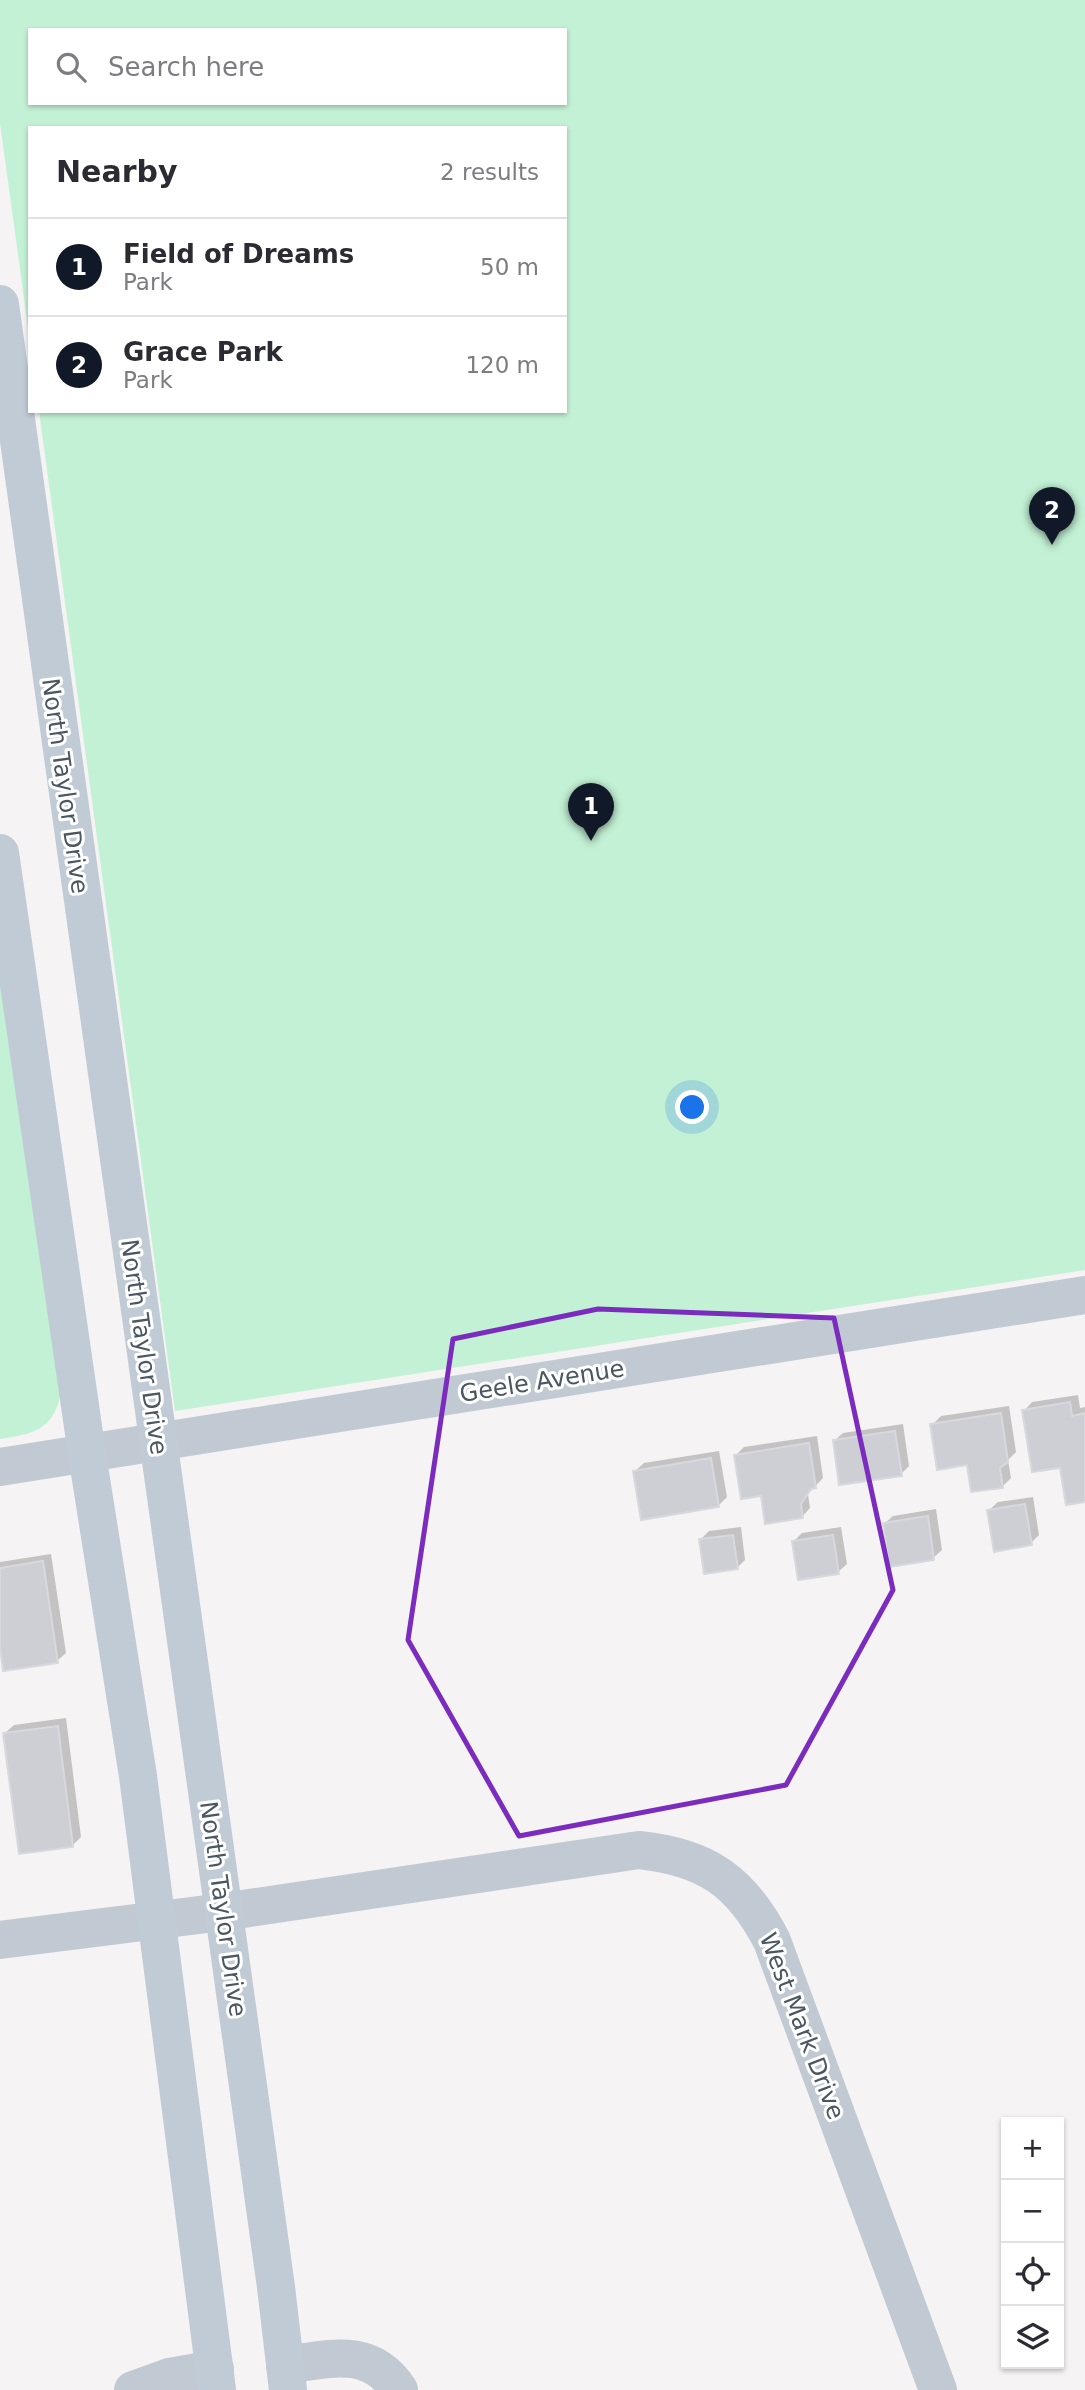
<!DOCTYPE html>
<html lang="en">
<head>
<meta charset="utf-8">
<style>
  :root { --surface:#fff; --page:#f2f2f3; --text:#2b2b33; --muted:#7c7c81; --line:#e1e1e2; --accent:#111827 }
  body { margin:0; font-family:"DejaVu Sans",sans-serif; background:var(--page); color:var(--text) }
  .controls { position:absolute; right:21px; bottom:21px; display:grid; overflow:hidden; border-radius:0px; box-shadow:0 2px 5px #0004 }
  .controls button { width:63px; height:63px; display:grid; place-items:center; padding:0; border:0; border-bottom:2px solid var(--line); background:var(--surface); color:var(--text); font:35px sans-serif }
  .you { position:absolute; left:693px; top:1108px; width:24px; height:24px; margin:-18px; border:5px solid #fff; border-radius:50%; background:#1a73e8; box-shadow:0 0 0 10px #1a73e833 }
  .badge { display:grid; place-items:center; width:46px; height:46px; border-radius:50%; background:var(--accent); color:#fff; font-size:23px; font-weight:700 }
  .pin { position:absolute; translate:-50% -58px; filter:drop-shadow(0 2px 4px #0008) }
  .pin::after { content:''; position:absolute; top:37px; width:24px; height:21px; background:inherit; clip-path:polygon(0 0,100% 0,50% 100%) }
  .list { margin:0; padding:0; list-style:none }
  h2 { display:flex; justify-content:space-between; align-items:center; height:91px; margin:0; padding:0 28px; font-size:30px }
  h2 small { font-size:23px; font-weight:400; color:var(--muted) }
  .list li { display:grid; grid-template-columns:46px 1fr auto; gap:21px; align-items:center; box-sizing:border-box; height:98px; padding:0 28px; border-top:2px solid var(--line) }
  .list b { display:block; font-size:26px; white-space:nowrap }
  .list p { margin:0; font-size:23px; white-space:nowrap; color:var(--muted) }
  .list em { font-size:23px; font-style:normal; color:var(--muted) }
  .icon { flex:none; width:38px; height:38px; fill:none; stroke:currentColor; stroke-width:2; stroke-linecap:round; stroke-linejoin:round }
  .map { position:relative; flex:none; width:1085px; height:2390px; overflow:hidden }
  .search { position:absolute; background:var(--surface); box-shadow:0 2px 5px #0004; left:28px; top:28px; width:539px; height:77px; display:flex; align-items:center; gap:18px; box-sizing:border-box; padding:0 24px; border-radius:0px; color:var(--muted); font-size:26px }
  .panel { position:absolute; background:var(--surface); box-shadow:0 2px 5px #0004; left:28px; top:126px; width:539px; height:287px; border-radius:0px }
  .map>svg:first-child { display:block }
  .green { fill:#c3f1d5; fill-rule:evenodd }
  .shadow { fill:#0003 }
  .building { fill:#cdcfd5; stroke:#d7d9de; stroke-width:2 }
  .lines { fill:none; stroke-linecap:round; stroke-linejoin:round }
  .minor { stroke:#c1cad2; stroke-width:38 }
  .tertiary { stroke:#c1cad2; stroke-width:38 }
  .secondary { stroke:#c1cbd6; stroke-width:38 }
  .marked { fill:none; stroke:#7b2cbf; stroke-width:5; stroke-linejoin:round }
  .labels { text-anchor:middle; stroke-width:6; stroke-linejoin:round; paint-order:stroke }
  .street-label { font-size:24px; fill:#4a5661; stroke:#fff }
</style>
</head>
<body>
<div class="map">
<svg width="1085" height="2390" viewBox="0 0 1085 2390">
  <rect width="100%" height="100%" fill="#f5f3f3"/>
  <path class="green" d="M 0,0 L 1085,0 L 1085,1270 L 175,1411 L 39,411 L 565,411 L 565,128 L 30,128 L 30,342 L 0,123 ZM 30,30 L 565,30 L 565,103 L 30,103 Z
    M 0,966 L 60,1397 C 52,1431 31,1434 0,1439 Z"/>
  <path class="shadow" d="M 1078,1395 L 1080,1408 L 1085,1407 L 1085,1500 L 1024,1411 L 1032,1402 Z
    M 1009,1406 L 1016,1452 L 1008,1460 L 1011,1478 L 1003,1486 L 968,1463 L 932,1425 L 941,1416 Z
    M 903,1424 L 909,1466 L 901,1474 L 834,1441 L 843,1433 Z
    M 817,1436 L 823,1478 L 808,1494 L 810,1508 L 802,1517 L 763,1494 L 736,1455 L 744,1447 Z
    M 719,1451 L 727,1497 L 718,1506 L 635,1471 L 644,1463 Z
    M 1033,1497 L 1039,1535 L 1031,1543 L 989,1510 L 998,1502 Z
    M 936,1509 L 942,1550 L 933,1558 L 884,1524 L 893,1516 Z
    M 741,1527 L 745,1560 L 737,1568 L 701,1539 L 709,1531 Z
    M 841,1527 L 847,1564 L 838,1572 L 794,1541 L 802,1533 Z
    M 51,1554 L 66,1653 L 57,1661 L 0,1636 L 0,1562 Z
    M 66,1718 L 81,1837 L 73,1845 L 5,1733 L 14,1725 Z"/>
  <path class="building" d="M 1070,1402 L 1072,1416 L 1085,1413 L 1085,1502 L 1066,1505 L 1060,1468 L 1032,1472 L 1022,1410 Z
    M 1001,1413 L 1008,1462 L 1000,1468 L 1003,1488 L 971,1492 L 967,1465 L 937,1470 L 930,1424 Z
    M 895,1431 L 902,1476 L 839,1485 L 833,1440 Z
    M 809,1443 L 816,1488 L 811,1489 L 801,1504 L 803,1518 L 765,1524 L 761,1496 L 741,1499 L 734,1455 Z
    M 711,1458 L 719,1507 L 641,1520 L 633,1471 Z
    M 1025,1504 L 1032,1545 L 994,1552 L 987,1510 Z
    M 928,1516 L 934,1560 L 889,1567 L 883,1523 Z
    M 733,1535 L 738,1569 L 704,1574 L 699,1539 Z
    M 833,1535 L 839,1574 L 798,1580 L 792,1541 Z
    M 43,1561 L 58,1663 L 3,1671 L 0,1647 L 0,1568 Z
    M 58,1726 L 73,1847 L 19,1854 L 3,1733 Z"/>
  <g class="lines">
    <path class="minor" d="M 157,1442 L 1085,1295
      M 0,1940 L 223,1912 L 639,1850 C 706,1857 741,1881 772,1941 L 938,2390
      M 285,2365 C 330,2359 370,2346 399,2390
      M 133,2390 L 169,2377 L 215,2369"/>
    <path class="tertiary" d="M 0,1467 L 157,1442"/>
    <path class="secondary" d="M 0,304 L 276,2287 L 288,2390
      M 0,853 L 87,1454 L 138,1776 L 217,2390"/>
  </g>
  <path class="marked" d="M 598,1309 L 834,1318 L 893,1590 L 786,1785 L 519,1836 L 408,1640 L 453,1339 Z"/>
  <g class="labels">
    <g class="street-label">
      <text transform="translate(65 786) rotate(82)" y="8">North Taylor Drive</text>
      <text transform="translate(144 1347) rotate(82)" y="8">North Taylor Drive</text>
      <text transform="translate(542 1381) rotate(-9)" y="8">Geele Avenue</text>
      <text transform="translate(223 1909) rotate(82)" y="8">North Taylor Drive</text>
      <text transform="translate(802 2026) rotate(69)" y="8">West Mark Drive</text>
    </g>
  </g>
</svg>
<div class="controls">
<button>+</button>
<button>−</button>
<button><svg class="icon" aria-label="locate" viewBox="0 0 24 24"><circle cx="12" cy="12" r="6"/><path d="M12 2v4M12 18v4M2 12h4M18 12h4"/></svg></button>
<button><svg class="icon" aria-label="layers" viewBox="0 0 24 24"><path d="M12 4l9 5-9 5-9-5zM3 14l9 5 9-5"/></svg></button>
</div>
<div class="you"></div>
<div class="pin badge" style="left:591px;top:841px">1</div>
<div class="pin badge" style="left:1052px;top:545px">2</div>
<div class="search"><svg class="icon" aria-label="search" viewBox="0 0 24 24"><circle cx="10" cy="10" r="6"/><path d="M15 15l6 6"/></svg>Search here</div>
<section class="panel">
<h2>Nearby<small>2 results</small></h2>
<ul class="list">
<li><span class="badge">1</span><div><b>Field of Dreams</b><p>Park</p></div><em>50 m</em></li>
<li><span class="badge">2</span><div><b>Grace Park</b><p>Park</p></div><em>120 m</em></li>
</ul>
</section>
</div>
</body>
</html>
